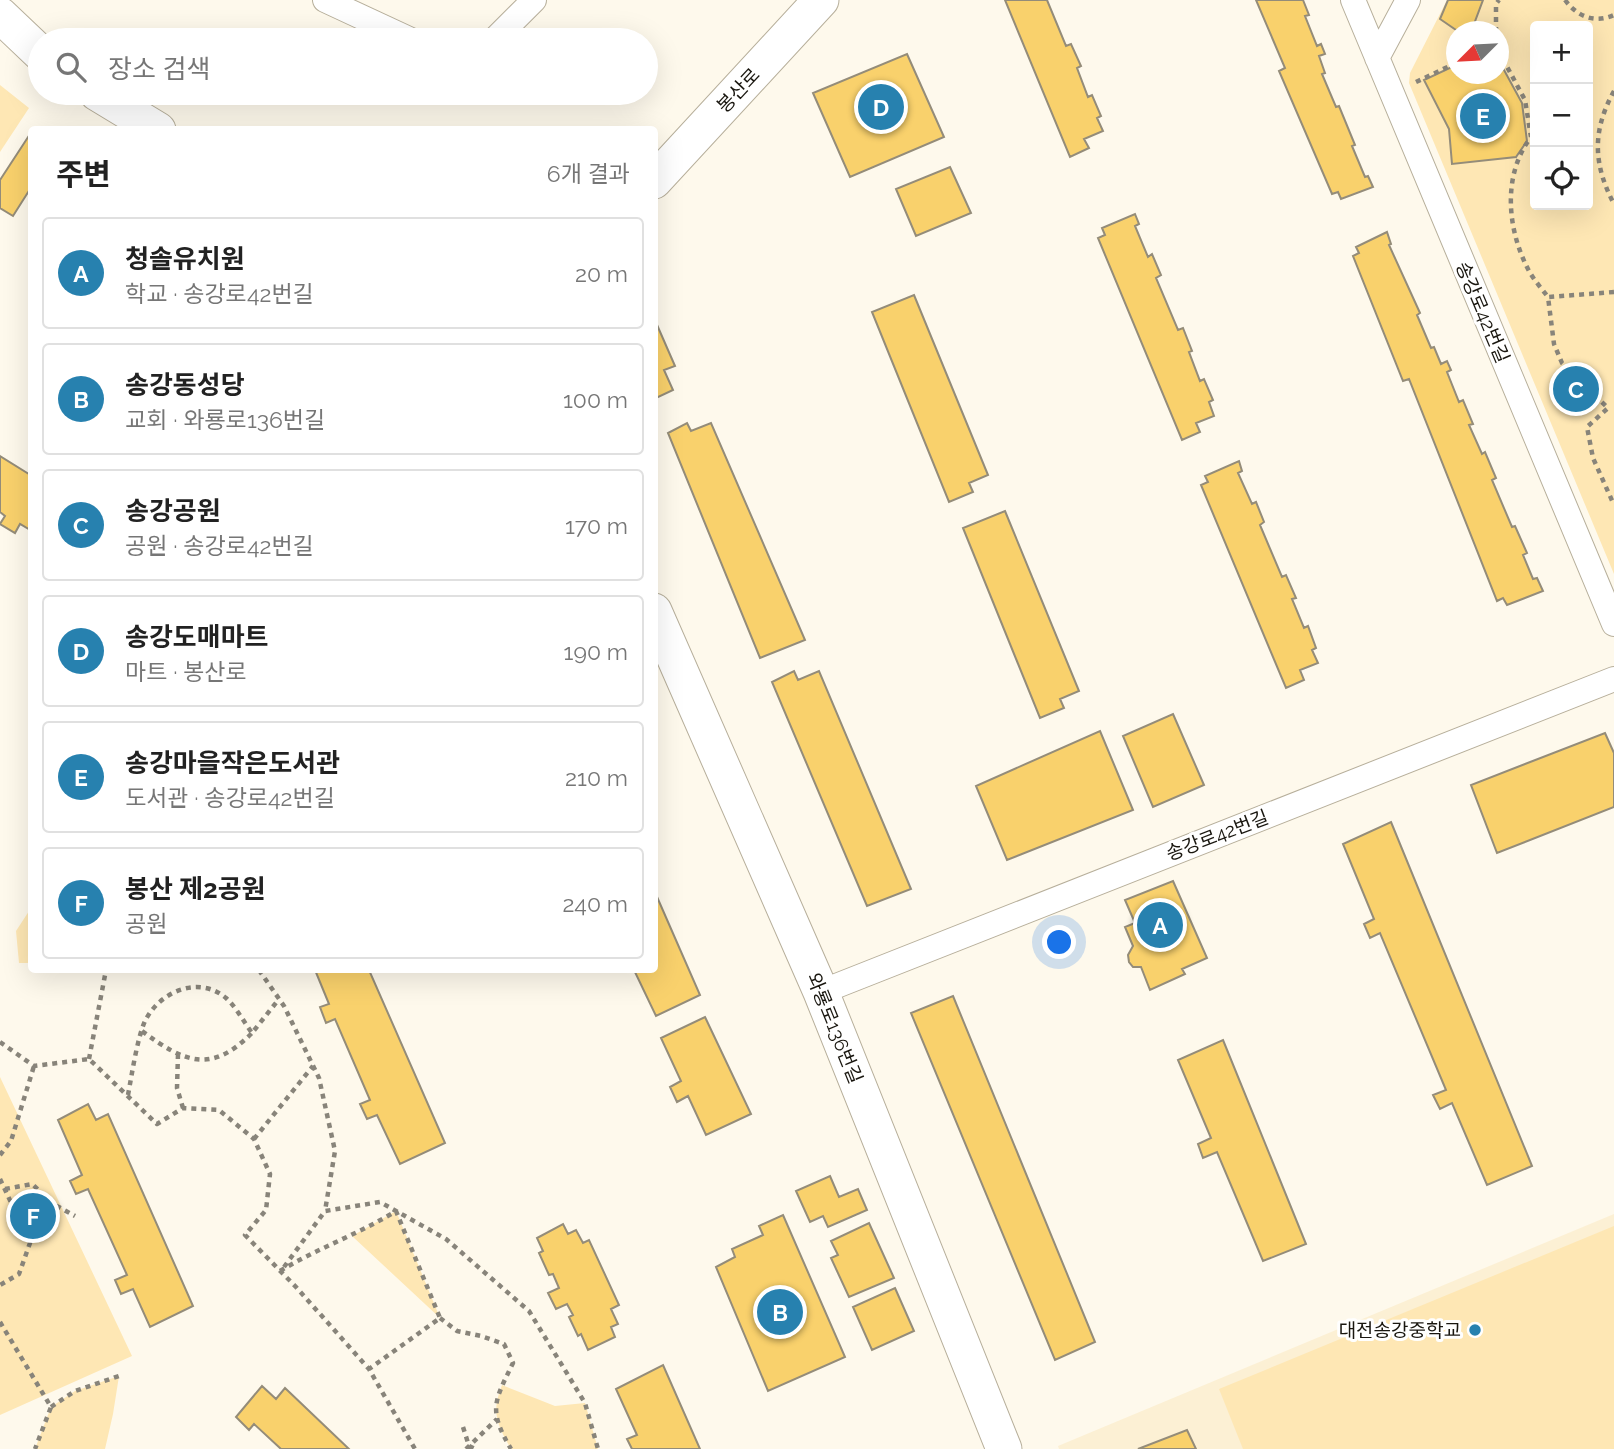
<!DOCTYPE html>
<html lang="ko">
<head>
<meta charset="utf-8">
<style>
  :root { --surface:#fff; --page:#f6f6f6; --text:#222; --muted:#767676; --line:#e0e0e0; --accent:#2781af }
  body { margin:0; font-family:Raleway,"Noto Sans KR",sans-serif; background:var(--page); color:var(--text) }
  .controls { position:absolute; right:21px; top:21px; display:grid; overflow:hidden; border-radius:7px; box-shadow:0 7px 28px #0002 }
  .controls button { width:63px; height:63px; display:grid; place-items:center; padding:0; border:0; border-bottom:2px solid var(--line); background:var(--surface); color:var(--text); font:35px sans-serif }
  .compass { position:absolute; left:1446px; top:21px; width:63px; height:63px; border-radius:50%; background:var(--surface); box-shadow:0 7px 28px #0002; rotate:246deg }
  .you { position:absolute; left:1060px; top:943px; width:24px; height:24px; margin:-18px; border:5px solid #fff; border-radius:50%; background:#1a73e8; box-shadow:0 0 0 10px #1a73e833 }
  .badge { display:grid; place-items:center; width:46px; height:46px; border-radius:50%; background:var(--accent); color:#fff; font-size:23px; font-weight:700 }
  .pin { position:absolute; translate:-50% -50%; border:4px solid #fff; box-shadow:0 2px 7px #0006 }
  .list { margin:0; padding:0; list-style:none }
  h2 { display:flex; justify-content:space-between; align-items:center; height:91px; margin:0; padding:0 28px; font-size:30px }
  h2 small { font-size:23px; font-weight:400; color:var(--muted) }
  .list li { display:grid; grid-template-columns:46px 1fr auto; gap:21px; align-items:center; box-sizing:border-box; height:112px; margin:0 14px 14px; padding:0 14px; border:2px solid var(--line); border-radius:7px }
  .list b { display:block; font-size:26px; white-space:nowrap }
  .list p { margin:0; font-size:23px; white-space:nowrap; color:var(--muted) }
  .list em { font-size:23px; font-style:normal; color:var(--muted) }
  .icon { flex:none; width:38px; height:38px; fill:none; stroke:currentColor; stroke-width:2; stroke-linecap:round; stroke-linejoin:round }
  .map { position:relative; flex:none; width:1614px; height:1449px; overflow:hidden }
  .search { position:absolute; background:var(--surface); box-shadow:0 7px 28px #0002; left:28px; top:28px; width:630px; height:77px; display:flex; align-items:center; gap:18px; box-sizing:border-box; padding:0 24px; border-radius:38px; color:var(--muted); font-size:26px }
  .panel { position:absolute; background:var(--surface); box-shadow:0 7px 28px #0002; left:28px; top:126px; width:630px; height:847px; border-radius:7px }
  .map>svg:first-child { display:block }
  .built { fill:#fcf0d4 }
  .green { fill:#fee7b4; fill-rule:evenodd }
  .building { fill:#f9d16c; stroke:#948c79; stroke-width:2 }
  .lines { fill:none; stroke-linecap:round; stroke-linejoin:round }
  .minor-casing { stroke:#b7af9b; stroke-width:26 }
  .secondary-casing { stroke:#b7af9b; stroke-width:37 }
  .path { stroke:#88847a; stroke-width:4.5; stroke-dasharray:5 5; stroke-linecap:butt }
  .minor { stroke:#fff; stroke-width:24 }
  .secondary { stroke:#fff; stroke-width:35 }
  .poi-dot { fill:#2781af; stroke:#fff; stroke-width:2.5 }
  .labels { text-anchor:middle; stroke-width:6; stroke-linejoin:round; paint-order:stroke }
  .street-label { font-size:19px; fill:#19160f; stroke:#fff }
  .poi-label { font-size:19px; fill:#19160f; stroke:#fff; text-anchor:end }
</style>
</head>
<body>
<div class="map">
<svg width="1614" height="1449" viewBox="0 0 1614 1449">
  <rect width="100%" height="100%" fill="#fef9ec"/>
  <path class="built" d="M 1614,1214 L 1614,1449 L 1059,1449 L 1058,1446 Z"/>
  <path class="green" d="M 1447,0 L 1614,0 L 1614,574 L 1409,83 L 1410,73 ZM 1535,26 L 1588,26 L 1588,205 L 1535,205 ZM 1456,32 L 1498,32 L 1498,74 L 1456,74 Z
    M 0,85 L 29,108 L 0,152 Z
    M 31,908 L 31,963 L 19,963 L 16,931 Z
    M 0,1077 L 132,1356 L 0,1415 Z
    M 396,1211 L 440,1318 L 352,1236 Z
    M 1614,1226 L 1614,1449 L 1243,1449 L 1219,1389 Z
    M 119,1376 L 113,1414 L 105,1449 L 35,1449 L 51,1407 L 75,1391 Z
    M 502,1385 L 555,1406 L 585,1403 L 598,1449 L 511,1449 C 497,1424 491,1413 502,1385 Z"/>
  <path class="building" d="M 1005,0 L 1047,0 L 1066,46 L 1071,44 L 1081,66 L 1077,68 L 1088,97 L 1092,95 L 1101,116 L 1097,118 L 1103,131 L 1084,139 L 1089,148 L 1070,157 Z
    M 1256,0 L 1303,0 L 1309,15 L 1305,16 L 1317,46 L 1321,44 L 1325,54 L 1319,56 L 1325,73 L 1322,74 L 1336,107 L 1339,106 L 1355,145 L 1352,146 L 1365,177 L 1368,176 L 1373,187 L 1341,199 L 1338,192 L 1332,194 L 1279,71 L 1285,68 Z
    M 1448,0 L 1483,0 L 1471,32 L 1459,32 L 1440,19 Z
    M 907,54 L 944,137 L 850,177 L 813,93 Z
    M 1498,59 L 1522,103 L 1527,141 L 1516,157 L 1452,164 L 1449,129 L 1424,80 L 1456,65 L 1456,74 L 1498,74 Z
    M 32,131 L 32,186 L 13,216 L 0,208 L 0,180 Z
    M 950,167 L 971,213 L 916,236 L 896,189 Z
    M 1135,214 L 1139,224 L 1135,226 L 1148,257 L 1152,254 L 1161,275 L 1156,278 L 1178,330 L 1183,328 L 1192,351 L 1189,352 L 1200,381 L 1204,379 L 1213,400 L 1209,402 L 1214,416 L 1196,423 L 1200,432 L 1182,440 L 1098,238 L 1105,235 L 1102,228 Z
    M 1387,232 L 1391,244 L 1389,245 L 1420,313 L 1417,315 L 1431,348 L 1434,347 L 1441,364 L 1447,361 L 1451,370 L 1447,372 L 1459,402 L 1463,400 L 1473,424 L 1469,425 L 1482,454 L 1485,452 L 1496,478 L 1492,480 L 1512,527 L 1515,526 L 1527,553 L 1523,555 L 1533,579 L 1537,578 L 1543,591 L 1507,605 L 1503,598 L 1497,601 L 1409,379 L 1403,381 L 1353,256 L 1359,253 L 1356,247 Z
    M 914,295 L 988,475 L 969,483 L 973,492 L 949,502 L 872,312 Z
    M 654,318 L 675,366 L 664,370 L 673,390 L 654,399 Z
    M 687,423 L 691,431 L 711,423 L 805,640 L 760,658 L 668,433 Z
    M 0,456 L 32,476 L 32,531 L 20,524 L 15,533 L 0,524 L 5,516 L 0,512 Z
    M 1239,461 L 1242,471 L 1238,473 L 1252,504 L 1256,502 L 1264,522 L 1260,525 L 1282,577 L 1286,575 L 1296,598 L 1292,599 L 1304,628 L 1308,626 L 1316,648 L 1312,650 L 1318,663 L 1300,670 L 1304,680 L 1286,688 L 1201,485 L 1208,482 L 1205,476 Z
    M 1005,511 L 1079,691 L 1060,699 L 1064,708 L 1040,718 L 963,528 Z
    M 794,671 L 798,680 L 819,671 L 911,889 L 867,906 L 772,682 Z
    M 1173,714 L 1204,785 L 1153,807 L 1123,736 Z
    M 1100,731 L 1133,810 L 1007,860 L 976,786 Z
    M 1605,733 L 1614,753 L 1614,807 L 1497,853 L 1471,785 Z
    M 1391,822 L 1532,1166 L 1487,1185 L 1452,1103 L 1440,1109 L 1433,1095 L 1446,1090 L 1380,933 L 1370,938 L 1364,924 L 1374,919 L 1343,844 Z
    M 1173,881 L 1207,958 L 1182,969 L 1185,974 L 1150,990 L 1141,967 L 1133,967 L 1129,962 L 1128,955 L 1133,946 L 1125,927 L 1135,923 L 1125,900 Z
    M 654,890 L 700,995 L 656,1016 L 634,970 L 654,970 Z
    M 315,970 L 369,970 L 445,1143 L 400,1164 L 377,1115 L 367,1119 L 360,1104 L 370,1100 L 335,1019 L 326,1023 L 320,1007 L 329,1004 Z
    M 953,996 L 1095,1342 L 1055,1360 L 911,1013 Z
    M 705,1017 L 751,1114 L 706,1135 L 688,1096 L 677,1102 L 670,1087 L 681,1081 L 661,1038 Z
    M 1223,1040 L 1306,1244 L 1263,1261 L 1217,1152 L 1203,1158 L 1198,1144 L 1211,1138 L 1178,1060 Z
    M 88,1104 L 96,1120 L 108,1114 L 193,1306 L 150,1327 L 133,1289 L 121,1294 L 115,1280 L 127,1275 L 88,1189 L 76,1194 L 70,1181 L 82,1175 L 58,1120 Z
    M 830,1176 L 839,1197 L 858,1189 L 867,1210 L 828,1227 L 823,1216 L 810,1222 L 796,1191 Z
    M 783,1215 L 845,1357 L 768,1391 L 716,1267 L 735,1257 L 732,1249 L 763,1235 L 759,1226 Z
    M 869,1223 L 894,1278 L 849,1297 L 831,1258 L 838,1255 L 831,1241 Z
    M 563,1224 L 568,1234 L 576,1230 L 583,1243 L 589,1240 L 619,1305 L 611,1309 L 618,1324 L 611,1327 L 615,1337 L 588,1350 L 581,1334 L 578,1336 L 569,1317 L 573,1315 L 567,1304 L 556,1309 L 548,1293 L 559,1288 L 553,1274 L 549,1275 L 539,1253 L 543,1251 L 537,1238 Z
    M 895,1288 L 914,1331 L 872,1350 L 853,1307 Z
    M 663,1365 L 700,1449 L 632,1449 L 627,1439 L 637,1435 L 616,1389 Z
    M 262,1386 L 276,1399 L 285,1388 L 349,1449 L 281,1449 L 254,1424 L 249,1430 L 236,1417 Z
    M 1187,1430 L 1196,1449 L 1138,1449 Z"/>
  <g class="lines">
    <g class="minor-casing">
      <path id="minor" d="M 325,0 L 411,40
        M 1353,0 L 1614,624
        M 494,40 L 534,0
        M 1377,58 L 1408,0
        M 821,992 L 1614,679"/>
    </g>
    <g class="secondary-casing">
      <path id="secondary" d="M 0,15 L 40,53
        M 97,93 L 158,130
        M 654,181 L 821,0
        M 654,611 L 821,992 L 1004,1449"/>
    </g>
    <path class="path" d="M 1565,0 C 1577,16 1594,24 1614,15
      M 1496,32 L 1496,4 L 1499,0
      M 1498,50 L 1525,100 L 1531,137 C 1502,175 1507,230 1529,271 C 1534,280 1542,289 1548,297
      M 1416,82 L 1456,63
      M 1614,91 C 1592,131 1593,164 1614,204
      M 1614,292 L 1548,297 L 1554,344 L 1562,363 L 1608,408 L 1587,427 L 1593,458 L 1614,505
      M 259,970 L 284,1006 L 319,1078 L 335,1151 L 325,1211 L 380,1202 L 446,1239 L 529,1311 L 585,1403 L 598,1449
      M 142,1031 C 185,1063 211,1074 252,1033
      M 0,1042 L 34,1066 L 89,1059 L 157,1124 L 183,1108 L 219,1110 L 254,1139 L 270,1174 L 266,1210 L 245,1235 L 296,1287 L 369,1369 L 415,1449
      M 178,1054 L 177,1088 L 183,1108
      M 89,1059 L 106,970
      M 128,1095 C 132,1074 137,1039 145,1021 C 160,991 199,975 226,998 C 236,1007 244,1022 252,1033 L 279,999
      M 254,1139 L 313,1066
      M 0,1155 L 11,1141 L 34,1066
      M 0,1179 L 30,1243 L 19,1274 L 0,1285
      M 5,1189 L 32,1184 L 55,1205 L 75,1216
      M 284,1267 L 325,1211
      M 280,1271 C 318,1248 359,1234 396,1211 L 440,1318 L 369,1369
      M 440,1318 L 457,1331 L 481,1336 L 504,1344 L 513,1363 C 494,1402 488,1410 511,1449
      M 0,1322 L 51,1407 L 35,1449
      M 51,1407 L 75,1391 L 119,1376
      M 463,1427 L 469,1446 L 475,1449
      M 466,1449 L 497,1419"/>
    <use href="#minor" class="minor"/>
    <use href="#secondary" class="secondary"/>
  </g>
  <circle class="poi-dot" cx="1475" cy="1330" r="7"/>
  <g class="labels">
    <g class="street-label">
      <text transform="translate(738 90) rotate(-47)" y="7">봉산로</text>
      <text transform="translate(1483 312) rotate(67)" y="7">송강로42번길</text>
      <text transform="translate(1217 835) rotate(-21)" y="7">송강로42번길</text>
      <text transform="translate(835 1028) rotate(68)" y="7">와룡로136번길</text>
    </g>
    <g class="poi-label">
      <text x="1461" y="1337">대전송강중학교</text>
    </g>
  </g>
</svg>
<div class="controls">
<button>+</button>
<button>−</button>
<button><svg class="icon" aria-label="locate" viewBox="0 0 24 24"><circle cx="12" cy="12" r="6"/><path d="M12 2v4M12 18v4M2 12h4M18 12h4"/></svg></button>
</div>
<svg class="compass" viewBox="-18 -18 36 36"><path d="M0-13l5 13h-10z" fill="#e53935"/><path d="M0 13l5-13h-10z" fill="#767676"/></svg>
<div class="you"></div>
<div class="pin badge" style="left:1160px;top:925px">A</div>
<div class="pin badge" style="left:780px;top:1312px">B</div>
<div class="pin badge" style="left:1576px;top:389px">C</div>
<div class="pin badge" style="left:881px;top:107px">D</div>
<div class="pin badge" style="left:1483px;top:116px">E</div>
<div class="pin badge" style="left:33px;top:1216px">F</div>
<div class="search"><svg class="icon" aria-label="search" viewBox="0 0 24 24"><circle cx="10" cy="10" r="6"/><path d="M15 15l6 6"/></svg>장소 검색</div>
<section class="panel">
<h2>주변<small>6개 결과</small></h2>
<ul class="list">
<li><span class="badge">A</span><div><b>청솔유치원</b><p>학교 · 송강로42번길</p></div><em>20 m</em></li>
<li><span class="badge">B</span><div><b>송강동성당</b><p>교회 · 와룡로136번길</p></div><em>100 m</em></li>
<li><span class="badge">C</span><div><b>송강공원</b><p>공원 · 송강로42번길</p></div><em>170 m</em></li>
<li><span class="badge">D</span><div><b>송강도매마트</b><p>마트 · 봉산로</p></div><em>190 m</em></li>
<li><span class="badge">E</span><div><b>송강마을작은도서관</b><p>도서관 · 송강로42번길</p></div><em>210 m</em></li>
<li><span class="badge">F</span><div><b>봉산 제2공원</b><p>공원</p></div><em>240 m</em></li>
</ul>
</section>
</div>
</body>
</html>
